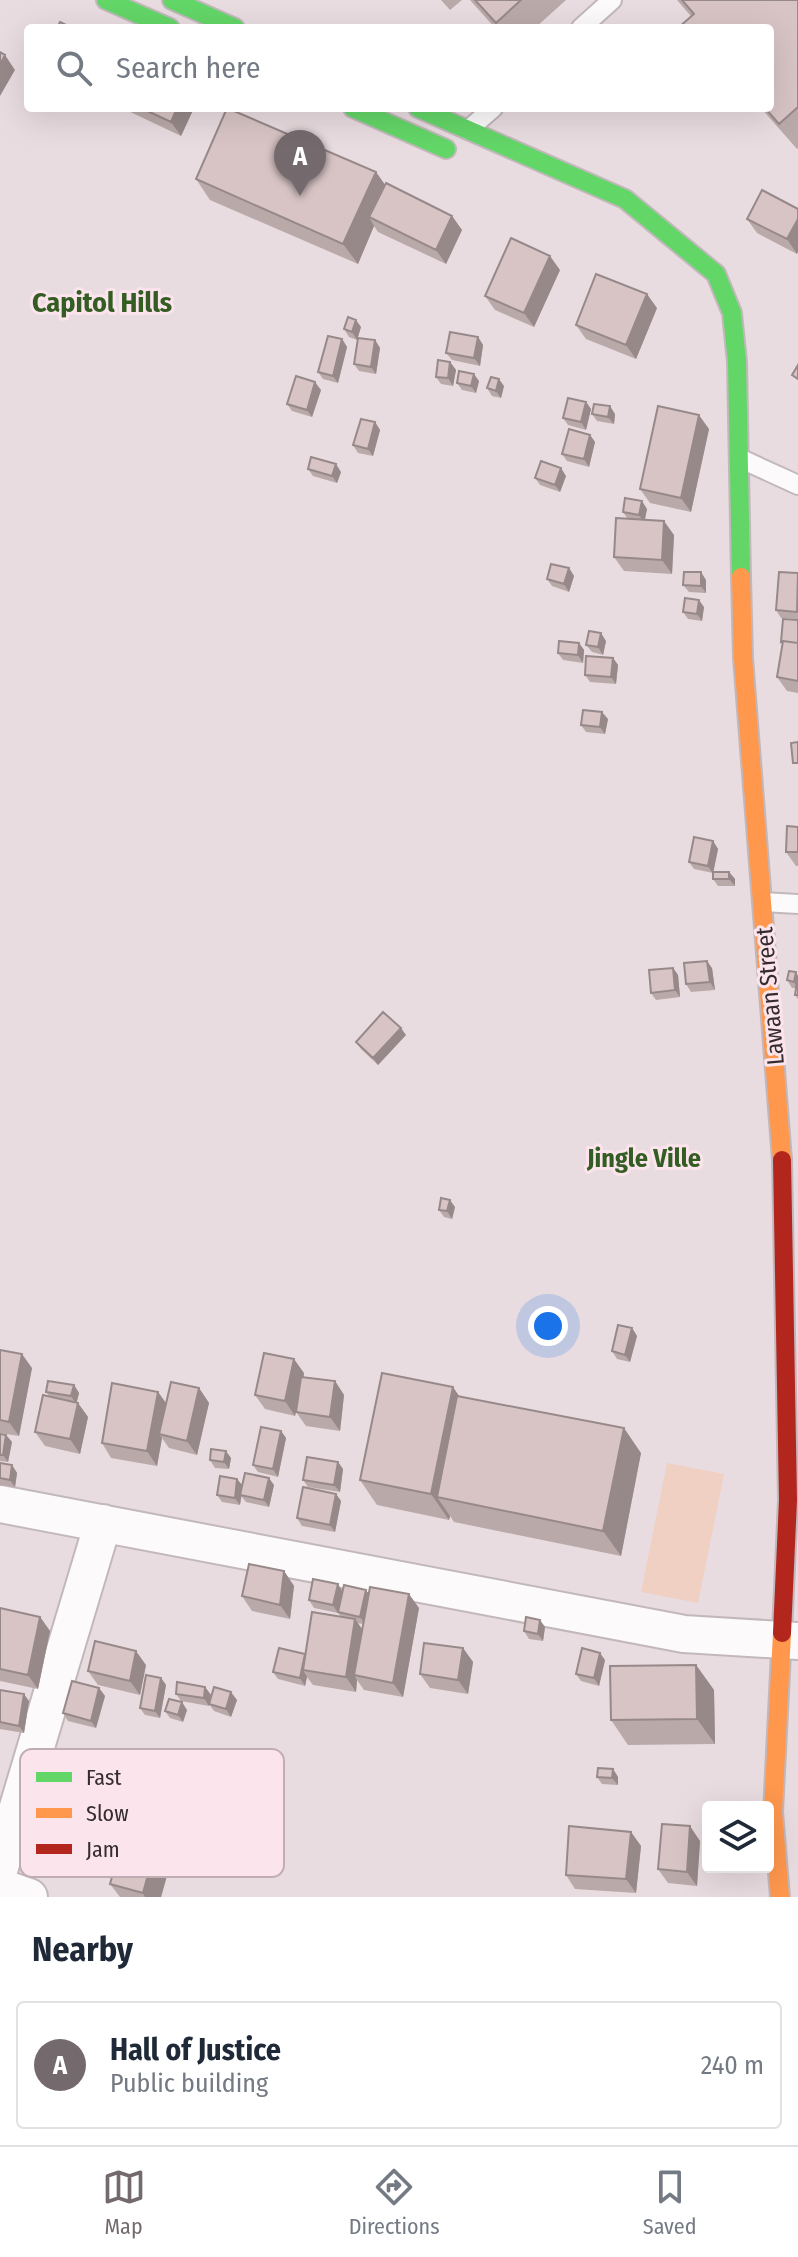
<!DOCTYPE html>
<html lang="en">
<head>
<meta charset="utf-8">
<style>
  :root { --surface:#fff; --page:#f6f6f7; --text:#1f2937; --muted:#747a83; --line:#e0e1e3; --accent:#746a6d }
  body { margin:0; font-family:"Fira Sans Condensed",sans-serif; background:var(--page); color:var(--text) }
  .controls { position:absolute; right:24px; bottom:24px; display:grid; overflow:hidden; border-radius:8px; box-shadow:0 8px 32px #0002 }
  .controls button { width:72px; height:72px; display:grid; place-items:center; padding:0; border:0; border-bottom:2px solid var(--line); background:var(--surface); color:var(--text); font:40px sans-serif }
  .you { position:absolute; left:548px; top:1326px; width:28px; height:28px; margin:-20px; border:6px solid #fff; border-radius:50%; background:#1a73e8; box-shadow:0 0 0 12px #1a73e833 }
  .badge { display:grid; place-items:center; width:52px; height:52px; border-radius:50%; background:var(--accent); color:#fff; font-size:26px; font-weight:700 }
  .pin { position:absolute; translate:-50% -66px; filter:drop-shadow(0 2px 4px #0008) }
  .pin::after { content:''; position:absolute; top:42px; width:28px; height:24px; background:inherit; clip-path:polygon(0 0,100% 0,50% 100%) }
  .list { margin:0; padding:0; list-style:none }
  h2 { display:flex; justify-content:space-between; align-items:center; height:104px; margin:0; padding:0 32px; font-size:34px }
  h2 small { font-size:26px; font-weight:400; color:var(--muted) }
  .list li { display:grid; grid-template-columns:52px 1fr auto; gap:24px; align-items:center; box-sizing:border-box; height:128px; margin:0 16px 16px; padding:0 16px; border:2px solid var(--line); border-radius:8px }
  .list b { display:block; font-size:30px; white-space:nowrap }
  .list p { margin:0; font-size:26px; white-space:nowrap; color:var(--muted) }
  .list em { font-size:26px; font-style:normal; color:var(--muted) }
  .icon { flex:none; width:44px; height:44px; fill:none; stroke:currentColor; stroke-width:2; stroke-linecap:round; stroke-linejoin:round }
  .map { position:relative; flex:none; width:798px; height:1897px; overflow:hidden }
  .search { position:absolute; background:var(--surface); box-shadow:0 8px 32px #0002; left:24px; right:24px; top:24px; height:88px; display:flex; align-items:center; gap:20px; box-sizing:border-box; padding:0 28px; border-radius:8px; color:var(--muted); font-size:30px }
  .sheet { height:248px; background:var(--surface) }
  nav { display:flex; justify-content:space-around; align-items:center; box-sizing:border-box; height:112px; border-top:2px solid var(--line); background:var(--surface); font-size:22px; color:var(--muted) }
  nav a { display:grid; justify-items:center; gap:4px }
  nav .on { color:var(--accent) }
  .map>svg:first-child { display:block }
  .green { fill:#efd0c2 }
  .lines { fill:none; stroke-linecap:round; stroke-linejoin:round }
  .lane-casing { stroke:#c2b8bc; stroke-width:22 }
  .street-casing { stroke:#c2b8bc; stroke-width:40 }
  .fast-casing { stroke:#c2b8bc; stroke-width:22 }
  .slow-casing { stroke:#c2b8bc; stroke-width:22 }
  .jam-casing { stroke:#c2b8bc; stroke-width:22 }
  .lane { stroke:#fcfafa; stroke-width:18 }
  .street { stroke:#fcfafa; stroke-width:36 }
  .fast { stroke:#63d668; stroke-width:18 }
  .slow { stroke:#ff974d; stroke-width:18 }
  .jam { stroke:#b3261e; stroke-width:18 }
  .wall { fill:#baa9a9; fill-rule:evenodd }
  .shaded-wall { fill:#97898a }
  .building { fill:#d8c4c5; stroke:#97898a; stroke-width:2 }
  .labels { text-anchor:middle; stroke-width:6; stroke-linejoin:round; paint-order:stroke }
  .street-label { font-size:24px; fill:#352c2f; stroke:#fbe4eb }
  .neighbourhood-label { font-size:26px; font-weight:bold; fill:#335d23; stroke:#fbe4eb }
  .quarter-label { font-size:28px; font-weight:bold; fill:#335d23; stroke:#fbe4eb }
  .key { fill:#fbe4eb; stroke:#c0adb3; stroke-width:2 }
  .key-label { font-size:22px; fill:#352c2f }
</style>
</head>
<body>
<div class="map">
<svg width="798" height="1897" viewBox="0 0 798 1897">
  <rect width="100%" height="100%" fill="#e9dce0"/>
  <path class="green" d="M 667,1463 L 724,1474 L 698,1603 L 641,1592 Z"/>
  <g class="lines">
    <g class="lane-casing">
      <path id="lane" d="M 581,28 L 612,0
        M 468,130 L 493,108
        M 739,458 L 798,485
        M 763,902 L 798,904"/>
    </g>
    <g class="street-casing">
      <path id="street" d="M 0,1504 L 684,1634 L 798,1641
        M 0,1867 L 103,1523
        M 0,1887 L 29,1897"/>
    </g>
    <g class="fast-casing">
      <path id="fast" d="M 106,0 L 170,28
        M 172,0 L 235,28
        M 353,108 L 446,149
        M 418,108 L 625,199 L 716,274 L 732,313 L 737,362 L 741,577"/>
    </g>
    <g class="slow-casing">
      <path id="slow" d="M 741,577 L 743,658 L 782,1160
        M 780,1897 L 773,1812 L 782,1633"/>
    </g>
    <g class="jam-casing">
      <path id="jam" d="M 782,1633 L 788,1500 L 782,1160"/>
    </g>
    <use href="#lane" class="lane"/>
    <use href="#street" class="street"/>
    <use href="#fast" class="fast"/>
    <use href="#slow" class="slow"/>
    <use href="#jam" class="jam"/>
  </g>
  <path class="wall" d="M 441,0 L 462,0 L 450,10 Z
    M 470,0 L 566,0 L 535,28 L 495,28 Z
    M 677,0 L 798,0 L 798,148 L 797,149 L 761,108 L 770,108 Z
    M 122,108 L 194,108 L 181,136 Z
    M 376,172 L 385,185 L 452,216 L 462,230 L 446,264 L 378,232 L 374,226 L 358,264 L 210,200 L 196,179 Z
    M 798,209 L 797,254 L 757,233 L 747,219 Z
    M 560,270 L 534,327 L 495,310 L 485,296 Z
    M 657,308 L 636,359 L 586,339 L 576,325 Z
    M 361,327 L 357,340 L 349,337 L 344,329 Z
    M 478,337 L 483,345 L 480,366 L 452,360 L 446,353 Z
    M 342,339 L 347,347 L 338,383 L 323,379 L 318,372 Z
    M 375,340 L 380,348 L 376,374 L 359,371 L 354,364 Z
    M 450,362 L 456,370 L 453,386 L 441,384 L 436,377 Z
    M 479,381 L 476,393 L 462,390 L 457,383 Z
    M 504,386 L 501,398 L 492,396 L 487,388 Z
    M 321,390 L 312,417 L 292,411 L 287,404 Z
    M 586,402 L 591,409 L 586,430 L 568,425 L 563,418 Z
    M 592,414 L 615,414 L 614,424 L 597,421 Z
    M 375,422 L 380,430 L 373,456 L 358,453 L 353,445 Z
    M 709,429 L 691,512 L 650,503 L 640,489 Z
    M 590,435 L 595,442 L 589,467 L 567,461 L 562,454 Z
    M 308,469 L 341,472 L 337,483 L 313,476 Z
    M 566,476 L 560,492 L 540,485 L 535,478 Z
    M 647,509 L 645,520 L 674,535 L 672,574 L 624,571 L 614,557 L 627,518 L 623,512 Z
    M 569,568 L 574,576 L 569,592 L 552,586 L 547,579 Z
    M 798,573 L 798,619 L 781,618 L 776,610 Z
    M 706,580 L 706,593 L 689,592 L 683,585 Z
    M 704,607 L 702,621 L 688,619 L 683,612 Z
    M 798,620 L 798,693 L 787,691 L 777,677 L 783,644 L 781,642 Z
    M 606,641 L 603,655 L 592,652 L 586,645 Z
    M 579,643 L 584,650 L 583,663 L 563,660 L 558,653 Z
    M 613,658 L 618,665 L 616,684 L 590,682 L 585,675 Z
    M 608,719 L 605,734 L 586,732 L 581,725 Z
    M 798,827 L 798,866 L 796,866 L 786,852 Z
    M 713,841 L 718,849 L 713,872 L 729,872 L 735,879 L 735,886 L 718,886 L 713,879 L 713,873 L 694,869 L 689,862 Z
    M 673,968 L 678,975 L 680,997 L 656,1000 L 651,993 Z
    M 712,968 L 715,990 L 691,992 L 686,984 Z
    M 798,976 L 798,999 L 795,995 L 796,988 L 792,988 L 787,980 Z
    M 406,1035 L 378,1065 L 361,1049 L 356,1042 Z
    M 455,1207 L 452,1219 L 444,1217 L 439,1210 Z
    M 632,1328 L 637,1336 L 630,1362 L 617,1359 L 612,1351 Z
    M 0,1350 L 32,1368 L 19,1436 L 0,1433 Z
    M 304,1373 L 304,1377 L 335,1381 L 344,1395 L 340,1431 L 306,1426 L 296,1412 L 295,1416 L 265,1409 L 255,1395 Z
    M 74,1385 L 79,1393 L 77,1402 L 88,1417 L 80,1454 L 45,1446 L 35,1432 L 50,1397 L 46,1392 Z
    M 199,1388 L 209,1403 L 197,1455 L 169,1448 L 162,1438 L 157,1466 L 111,1458 L 102,1443 L 158,1392 L 166,1403 Z
    M 459,1396 L 641,1453 L 621,1556 L 454,1522 L 450,1516 L 449,1520 L 377,1505 L 360,1480 Z
    M 281,1431 L 286,1438 L 278,1477 L 258,1472 L 253,1465 Z
    M 0,1434 L 6,1435 L 12,1442 L 8,1462 L 0,1461 Z
    M 231,1458 L 229,1469 L 215,1468 L 210,1460 Z
    M 338,1462 L 343,1469 L 340,1492 L 308,1487 L 303,1480 Z
    M 0,1463 L 12,1465 L 17,1473 L 15,1487 L 0,1485 Z
    M 237,1479 L 242,1486 L 274,1485 L 269,1507 L 246,1502 L 241,1496 L 240,1505 L 222,1502 L 217,1495 Z
    M 336,1494 L 341,1501 L 335,1532 L 302,1526 L 297,1518 Z
    M 284,1571 L 294,1586 L 290,1619 L 252,1611 L 242,1596 Z
    M 342,1591 L 369,1595 L 419,1608 L 403,1697 L 364,1690 L 357,1680 L 356,1692 L 313,1685 L 307,1677 L 305,1686 L 278,1679 L 273,1672 L 305,1654 L 341,1617 L 338,1613 L 314,1608 L 309,1600 ZM 357,1623 L 363,1624 L 362,1630 Z
    M 0,1608 L 40,1617 L 50,1631 L 38,1689 L 0,1681 Z
    M 545,1627 L 543,1641 L 529,1639 L 524,1631 Z
    M 463,1648 L 473,1662 L 468,1694 L 430,1688 L 420,1674 Z
    M 605,1660 L 599,1686 L 581,1681 L 576,1674 Z
    M 146,1665 L 140,1695 L 98,1685 L 88,1671 Z
    M 696,1665 L 714,1690 L 715,1744 L 628,1745 L 611,1720 Z
    M 161,1678 L 166,1685 L 160,1718 L 145,1715 L 140,1708 Z
    M 205,1687 L 211,1695 L 209,1703 L 237,1700 L 231,1717 L 214,1711 L 209,1704 L 209,1706 L 181,1701 L 176,1694 Z
    M 99,1688 L 105,1696 L 96,1728 L 68,1721 L 63,1713 Z
    M 0,1690 L 29,1701 L 24,1733 L 0,1729 Z
    M 187,1710 L 183,1722 L 170,1718 L 165,1711 Z
    M 613,1769 L 618,1777 L 618,1785 L 602,1784 L 597,1777 Z
    M 164,1775 L 178,1796 L 162,1854 L 170,1865 L 161,1897 L 120,1897 L 110,1884 L 123,1839 L 111,1835 L 98,1817 L 93,1844 L 47,1835 L 37,1821 Z
    M 206,1777 L 211,1784 L 210,1790 L 223,1795 L 228,1802 L 225,1812 L 211,1808 L 207,1802 L 206,1806 L 190,1802 L 185,1795 Z
    M 631,1832 L 641,1846 L 636,1893 L 575,1889 L 566,1875 Z
    M 700,1841 L 697,1886 L 668,1883 L 658,1869 Z"/>
  <path class="shaded-wall" d="M 5,55 L 15,70 L 0,96 L 0,65 Z
    M 177,108 L 194,108 L 181,136 L 171,122 Z
    M 376,172 L 390,192 L 369,217 L 374,226 L 358,264 L 343,244 Z
    M 452,216 L 462,230 L 446,264 L 436,250 Z
    M 798,219 L 798,252 L 797,254 L 787,239 Z
    M 550,256 L 560,270 L 534,327 L 524,313 Z
    M 647,294 L 657,308 L 636,359 L 626,345 Z
    M 356,320 L 361,327 L 357,340 L 352,332 Z
    M 478,337 L 483,345 L 480,366 L 474,358 Z
    M 342,339 L 347,347 L 338,383 L 333,376 Z
    M 375,340 L 380,348 L 376,374 L 371,367 Z
    M 450,362 L 456,370 L 453,386 L 448,378 Z
    M 474,374 L 479,381 L 476,393 L 471,386 Z
    M 499,379 L 504,386 L 501,398 L 496,391 Z
    M 315,382 L 321,390 L 312,417 L 307,410 Z
    M 586,402 L 591,409 L 586,430 L 581,422 Z
    M 610,406 L 615,414 L 614,424 L 608,417 Z
    M 699,415 L 709,429 L 691,512 L 681,498 Z
    M 375,422 L 380,430 L 373,456 L 368,449 Z
    M 590,435 L 595,442 L 589,467 L 584,459 Z
    M 336,464 L 341,472 L 337,483 L 332,476 Z
    M 561,468 L 566,476 L 560,492 L 555,485 Z
    M 642,501 L 647,509 L 644,523 L 639,515 Z
    M 664,521 L 674,535 L 672,574 L 662,560 Z
    M 569,568 L 574,576 L 569,592 L 564,584 Z
    M 701,572 L 706,580 L 706,593 L 701,586 Z
    M 699,600 L 704,607 L 702,621 L 697,614 Z
    M 601,633 L 606,641 L 603,655 L 598,647 Z
    M 579,643 L 584,650 L 583,663 L 578,655 Z
    M 613,658 L 618,665 L 616,684 L 611,677 Z
    M 602,712 L 608,719 L 605,734 L 600,727 Z
    M 713,841 L 718,849 L 713,874 L 708,866 Z
    M 729,872 L 735,879 L 735,886 L 729,879 Z
    M 707,961 L 712,968 L 715,990 L 710,982 Z
    M 673,968 L 678,975 L 680,997 L 675,990 Z
    M 796,972 L 798,976 L 798,988 L 794,982 Z
    M 401,1028 L 406,1035 L 378,1065 L 373,1058 Z
    M 450,1200 L 455,1207 L 452,1219 L 447,1211 Z
    M 632,1328 L 637,1336 L 630,1362 L 625,1355 Z
    M 22,1354 L 32,1368 L 19,1436 L 9,1422 Z
    M 294,1359 L 304,1373 L 295,1416 L 285,1401 Z
    M 335,1381 L 344,1395 L 340,1431 L 330,1417 Z
    M 74,1385 L 79,1393 L 76,1404 L 71,1396 Z
    M 453,1387 L 470,1412 L 437,1497 L 450,1516 L 449,1520 L 431,1494 Z
    M 199,1388 L 209,1403 L 197,1455 L 187,1441 Z
    M 158,1392 L 168,1406 L 159,1434 L 162,1438 L 157,1466 L 147,1451 Z
    M 78,1403 L 88,1417 L 80,1454 L 70,1439 Z
    M 624,1428 L 641,1453 L 621,1556 L 603,1531 Z
    M 281,1431 L 286,1438 L 278,1477 L 273,1469 Z
    M 6,1435 L 12,1442 L 8,1462 L 3,1455 Z
    M 226,1451 L 231,1458 L 229,1469 L 224,1462 Z
    M 338,1462 L 343,1469 L 340,1492 L 334,1485 Z
    M 12,1465 L 17,1473 L 15,1487 L 10,1480 Z
    M 269,1478 L 274,1485 L 269,1507 L 264,1500 Z
    M 237,1479 L 243,1486 L 240,1505 L 235,1498 Z
    M 336,1494 L 341,1501 L 335,1532 L 330,1525 Z
    M 284,1571 L 294,1586 L 290,1619 L 280,1605 Z
    M 338,1584 L 343,1592 L 338,1613 L 333,1605 Z
    M 366,1590 L 371,1597 L 365,1624 L 360,1617 Z
    M 409,1594 L 419,1608 L 403,1697 L 393,1683 Z
    M 40,1617 L 50,1631 L 38,1689 L 28,1675 Z
    M 355,1619 L 365,1633 L 354,1675 L 357,1680 L 356,1692 L 346,1677 Z
    M 540,1620 L 545,1627 L 543,1641 L 538,1634 Z
    M 463,1648 L 473,1662 L 468,1694 L 458,1680 Z
    M 136,1651 L 146,1665 L 140,1695 L 130,1681 Z
    M 600,1653 L 605,1660 L 599,1686 L 594,1678 Z
    M 305,1654 L 303,1670 L 307,1677 L 305,1686 L 300,1678 Z
    M 696,1665 L 714,1690 L 715,1744 L 697,1719 Z
    M 161,1678 L 166,1685 L 160,1718 L 155,1711 Z
    M 205,1687 L 211,1695 L 209,1706 L 204,1698 Z
    M 99,1688 L 105,1696 L 96,1728 L 91,1721 Z
    M 231,1692 L 237,1700 L 231,1717 L 226,1709 Z
    M 24,1694 L 29,1701 L 24,1733 L 19,1726 Z
    M 182,1702 L 187,1710 L 183,1722 L 178,1715 Z
    M 613,1769 L 618,1777 L 618,1785 L 612,1778 Z
    M 164,1775 L 178,1796 L 162,1854 L 170,1865 L 161,1897 L 145,1897 L 143,1893 L 146,1842 Z
    M 206,1777 L 211,1784 L 206,1806 L 201,1799 Z
    M 92,1784 L 102,1798 L 93,1844 L 83,1830 Z
    M 223,1795 L 228,1802 L 225,1812 L 220,1805 Z
    M 690,1826 L 700,1841 L 697,1886 L 687,1872 Z
    M 631,1832 L 641,1846 L 636,1893 L 626,1879 Z"/>
  <path class="building" d="M 475,0 L 521,0 L 496,23 Z
    M 682,0 L 798,0 L 798,107 L 779,124 L 765,108 L 770,108 L 770,28 L 678,28 L 694,14 Z
    M 60,22 L 72,28 L 57,28 Z
    M 0,52 L 5,55 L 0,65 Z
    M 141,108 L 177,108 L 171,122 Z
    M 227,108 L 376,172 L 343,244 L 196,179 Z
    M 386,183 L 452,216 L 436,250 L 369,217 Z
    M 762,190 L 798,209 L 798,219 L 787,239 L 747,219 Z
    M 511,238 L 550,256 L 524,313 L 485,296 Z
    M 596,274 L 647,294 L 626,345 L 576,325 Z
    M 348,317 L 356,320 L 352,332 L 344,329 Z
    M 450,332 L 478,337 L 474,358 L 446,353 Z
    M 328,336 L 342,339 L 333,376 L 318,372 Z
    M 358,338 L 375,340 L 371,367 L 354,364 Z
    M 438,360 L 450,362 L 448,378 L 436,377 Z
    M 798,365 L 798,379 L 792,375 Z
    M 459,371 L 474,374 L 471,386 L 457,383 Z
    M 296,376 L 315,382 L 307,410 L 287,404 Z
    M 491,377 L 499,379 L 496,391 L 487,388 Z
    M 568,398 L 586,402 L 581,422 L 563,418 Z
    M 594,404 L 610,406 L 608,417 L 592,414 Z
    M 658,406 L 699,415 L 681,498 L 640,489 Z
    M 361,419 L 375,422 L 368,449 L 353,445 Z
    M 569,429 L 590,435 L 584,459 L 562,454 Z
    M 311,457 L 336,464 L 332,476 L 308,469 Z
    M 541,461 L 561,468 L 555,485 L 535,478 Z
    M 625,498 L 642,501 L 639,515 L 623,512 Z
    M 616,518 L 664,521 L 662,560 L 614,557 Z
    M 551,564 L 569,568 L 564,584 L 547,579 Z
    M 684,572 L 701,572 L 701,586 L 683,585 Z
    M 779,572 L 798,573 L 797,612 L 776,610 Z
    M 685,598 L 699,600 L 697,614 L 683,612 Z
    M 783,619 L 798,620 L 798,643 L 783,641 L 781,642 Z
    M 589,631 L 601,633 L 598,647 L 586,645 Z
    M 559,641 L 579,643 L 578,655 L 558,653 Z
    M 783,641 L 798,643 L 798,681 L 777,677 Z
    M 586,656 L 613,658 L 611,677 L 585,675 Z
    M 583,710 L 602,712 L 600,727 L 581,725 Z
    M 798,742 L 798,763 L 793,763 L 791,743 Z
    M 787,826 L 798,827 L 798,852 L 786,852 Z
    M 694,837 L 713,841 L 708,866 L 689,862 Z
    M 713,872 L 729,872 L 729,879 L 713,879 Z
    M 707,961 L 710,982 L 686,984 L 684,963 Z
    M 673,968 L 675,990 L 651,993 L 649,970 Z
    M 789,971 L 796,972 L 794,982 L 787,980 Z
    M 797,981 L 798,981 L 798,995 L 795,995 Z
    M 383,1012 L 401,1028 L 373,1058 L 356,1042 Z
    M 441,1198 L 450,1200 L 447,1211 L 439,1210 Z
    M 618,1325 L 632,1328 L 625,1355 L 612,1351 Z
    M 0,1350 L 22,1354 L 9,1422 L 0,1420 Z
    M 264,1353 L 294,1359 L 285,1401 L 255,1395 Z
    M 382,1373 L 453,1387 L 431,1494 L 360,1480 Z
    M 301,1377 L 335,1381 L 330,1417 L 296,1412 Z
    M 48,1381 L 74,1385 L 71,1396 L 46,1392 Z
    M 171,1382 L 199,1388 L 187,1441 L 159,1434 Z
    M 112,1383 L 158,1392 L 147,1451 L 102,1443 Z
    M 43,1395 L 78,1403 L 70,1439 L 35,1432 Z
    M 457,1396 L 624,1428 L 603,1531 L 437,1497 Z
    M 261,1427 L 281,1431 L 273,1469 L 253,1465 Z
    M 0,1434 L 6,1435 L 3,1455 L 0,1455 Z
    M 211,1449 L 226,1451 L 224,1462 L 210,1460 Z
    M 307,1457 L 338,1462 L 334,1485 L 303,1480 Z
    M 0,1463 L 12,1465 L 10,1480 L 0,1478 Z
    M 245,1473 L 269,1478 L 264,1500 L 240,1495 Z
    M 220,1476 L 237,1479 L 235,1498 L 217,1495 Z
    M 303,1487 L 336,1494 L 330,1525 L 297,1518 Z
    M 249,1564 L 284,1571 L 280,1605 L 242,1596 Z
    M 313,1579 L 338,1584 L 333,1605 L 309,1600 Z
    M 344,1585 L 366,1590 L 360,1617 L 338,1612 Z
    M 370,1587 L 409,1594 L 393,1683 L 354,1675 Z
    M 0,1608 L 40,1617 L 28,1675 L 0,1669 Z
    M 312,1612 L 355,1619 L 346,1677 L 303,1670 Z
    M 526,1617 L 540,1620 L 538,1634 L 524,1631 Z
    M 95,1641 L 136,1651 L 130,1681 L 88,1671 Z
    M 424,1643 L 463,1648 L 458,1680 L 420,1674 Z
    M 279,1648 L 305,1654 L 300,1678 L 273,1672 Z
    M 582,1648 L 600,1653 L 594,1678 L 576,1674 Z
    M 696,1665 L 697,1719 L 611,1720 L 610,1666 Z
    M 146,1675 L 161,1678 L 155,1711 L 140,1708 Z
    M 72,1681 L 99,1688 L 91,1721 L 63,1713 Z
    M 177,1682 L 205,1687 L 204,1698 L 176,1694 Z
    M 214,1687 L 231,1692 L 226,1709 L 209,1704 Z
    M 0,1690 L 24,1694 L 19,1726 L 0,1722 Z
    M 169,1699 L 182,1702 L 178,1715 L 165,1711 Z
    M 112,1761 L 164,1775 L 146,1842 L 156,1845 L 143,1893 L 110,1884 L 127,1824 L 97,1815 Z
    M 598,1768 L 613,1769 L 612,1778 L 597,1777 Z
    M 662,1824 L 690,1826 L 687,1872 L 658,1869 Z
    M 569,1826 L 631,1832 L 626,1879 L 566,1875 Z"/>
  <g class="labels">
    <g class="street-label">
      <text transform="translate(770 996) rotate(-95)" y="8">Lawaan Street</text>
    </g>
    <g class="neighbourhood-label">
      <text x="644" y="1167">Jingle Ville</text>
    </g>
    <g class="quarter-label">
      <text x="102" y="312">Capitol Hills</text>
    </g>
  </g>
  <rect x="20" y="1749" width="264" height="128" rx="12" class="key"/>
  <rect x="36" y="1772" width="36" height="10" fill="#63d668"/>
  <rect x="36" y="1808" width="36" height="10" fill="#ff974d"/>
  <rect x="36" y="1844" width="36" height="10" fill="#b3261e"/>
  <g class="key-label">
    <text x="86" y="1785">Fast</text>
    <text x="86" y="1821">Slow</text>
    <text x="86" y="1857">Jam</text>
  </g>
</svg>
<div class="controls">
<button><svg class="icon" aria-label="layers" viewBox="0 0 24 24"><path d="M12 4l9 5-9 5-9-5zM3 14l9 5 9-5"/></svg></button>
</div>
<div class="you"></div>
<div class="pin badge" style="left:300px;top:196px">A</div>
<div class="search"><svg class="icon" aria-label="search" viewBox="0 0 24 24"><circle cx="10" cy="10" r="6"/><path d="M15 15l6 6"/></svg>Search here</div>
</div>
<section class="sheet">
<h2>Nearby<small></small></h2>
<ul class="list">
<li><span class="badge">A</span><div><b>Hall of Justice</b><p>Public building</p></div><em>240 m</em></li>
</ul>
</section>
<nav>
<a class="on"><svg class="icon" aria-label="map" viewBox="0 0 24 24"><path d="M3 6l6-2 6 2 6-2v14l-6 2-6-2-6 2zM9 4v14M15 6v14"/></svg>Map</a>
<a><svg class="icon" aria-label="directions" viewBox="0 0 24 24"><path d="M12 3l9 9-9 9-9-9zM9 14v-3h6M13 9l2 2-2 2"/></svg>Directions</a>
<a><svg class="icon" aria-label="saved" viewBox="0 0 24 24"><path d="M7 4h10v16l-5-4-5 4z"/></svg>Saved</a>
</nav>
</body>
</html>
